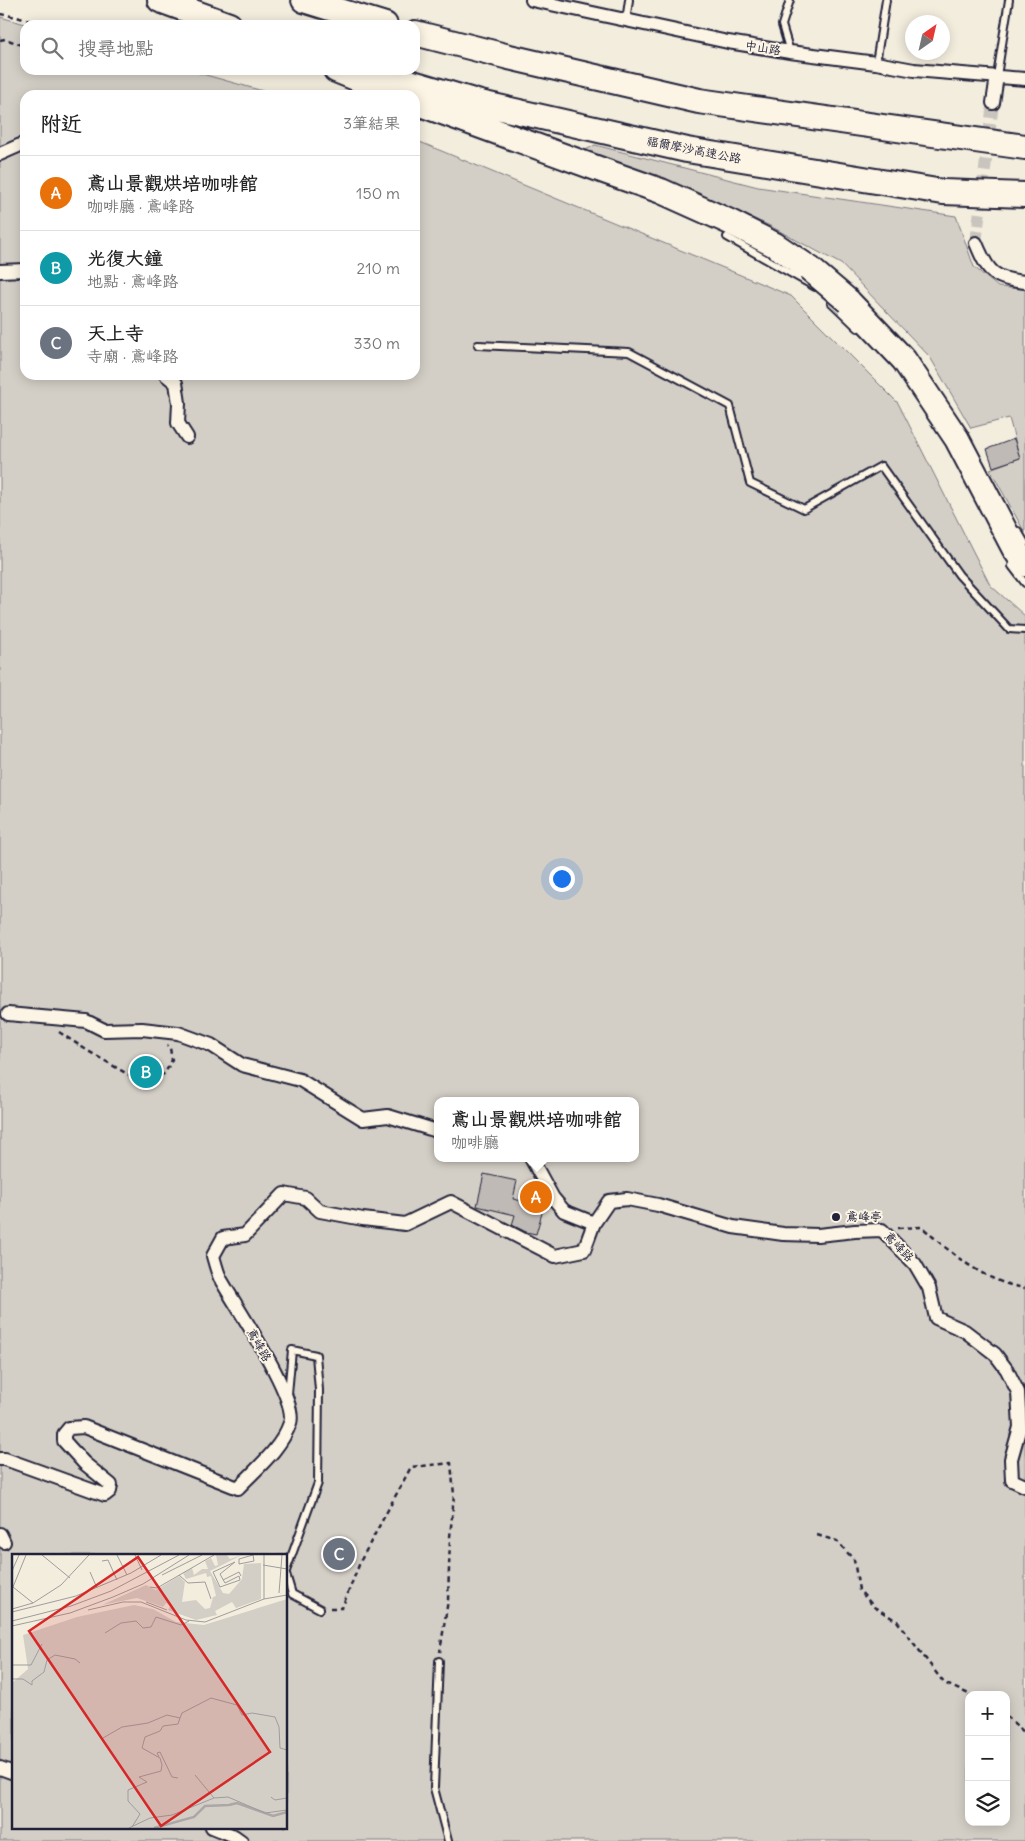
<!DOCTYPE html>
<html lang="zh-TW">
<head>
<meta charset="utf-8">
<style>
  :root { --surface:#fff; --page:#f6f6f6; --text:#222; --muted:#767676; --line:#e0e0e0; --accent:#db2777 }
  body { margin:0; font-family:Delius,"LXGW WenKai TC",sans-serif; background:var(--page); color:var(--text) }
  .controls { position:absolute; right:15px; bottom:15px; display:grid; overflow:hidden; border-radius:10px; box-shadow:0 2px 12px #0003 }
  .controls button { width:45px; height:45px; display:grid; place-items:center; padding:0; border:0; border-bottom:1px solid var(--line); background:var(--surface); color:var(--text); font:25px sans-serif }
  .compass { position:absolute; left:905px; top:15px; width:45px; height:45px; border-radius:50%; background:var(--surface); box-shadow:0 2px 12px #0003; rotate:34deg }
  .you { position:absolute; left:561px; top:878px; width:18px; height:18px; margin:-12px; border:4px solid #fff; border-radius:50%; background:#1a73e8; box-shadow:0 0 0 8px #1a73e833 }
  .badge { display:grid; place-items:center; width:32px; height:32px; border-radius:50%; background:var(--accent); color:#fff; font-size:16px; font-weight:700 }
  .pin { position:absolute; translate:-50% -50%; border:2px solid #fff; box-shadow:0 1px 5px #0006 }
  .popup { position:absolute; left:434px; top:1097px; width:205px; height:65px; box-sizing:border-box; display:grid; place-content:center; border-radius:10px; background:var(--surface); filter:drop-shadow(0 1px 4px #0005); font-size:16px; white-space:nowrap; color:var(--muted) }
  .popup b { font-size:19px; color:var(--text) }
  .popup::after { content:''; position:absolute; left:50%; top:100%; margin-left:-10px; border:10px solid transparent; border-top-color:var(--surface) }
  .list { margin:0; padding:0; list-style:none }
  h2 { display:flex; justify-content:space-between; align-items:center; height:65px; margin:0; padding:0 20px; font-size:21px }
  h2 small { font-size:16px; font-weight:400; color:var(--muted) }
  .list li { display:grid; grid-template-columns:32px 1fr auto; gap:15px; align-items:center; box-sizing:border-box; height:75px; padding:0 20px; border-top:1px solid var(--line) }
  .list b { display:block; font-size:19px; white-space:nowrap }
  .list p { margin:0; font-size:16px; white-space:nowrap; color:var(--muted) }
  .list em { font-size:16px; font-style:normal; color:var(--muted) }
  .icon { flex:none; width:28px; height:28px; fill:none; stroke:currentColor; stroke-width:2; stroke-linecap:round; stroke-linejoin:round }
  .map { position:relative; flex:none; width:1025px; height:1841px; overflow:hidden }
  .search { position:absolute; background:var(--surface); box-shadow:0 2px 12px #0003; left:20px; top:20px; width:400px; height:55px; display:flex; align-items:center; gap:12px; box-sizing:border-box; padding:0 18px; border-radius:15px; color:var(--muted); font-size:19px }
  .panel { position:absolute; background:var(--surface); box-shadow:0 2px 12px #0003; left:20px; top:90px; width:400px; height:290px; border-radius:15px }
  .map>svg:first-child { display:block }
  .green { fill:#d4cfc6; stroke:#7b7880; fill-rule:evenodd }
  .building { fill:#bfbab6; stroke:#22223b }
  .lines { fill:none; stroke-linecap:round; stroke-linejoin:round }
  .minor-tunnel { stroke:#c9c4bd; stroke-width:12; stroke-dasharray:12 6; stroke-linecap:butt }
  .service-casing { stroke:#22223b; stroke-width:10 }
  .minor-casing { stroke:#22223b; stroke-width:16 }
  .motorway-casing { stroke:#22223b; stroke-width:28 }
  .path { stroke:#22223b; stroke-width:2.5; stroke-dasharray:5 4; stroke-linecap:butt }
  .service { stroke:#fcf5e5; stroke-width:6 }
  .minor { stroke:#fcf5e5; stroke-width:12 }
  .motorway { stroke:#fcf5e5; stroke-width:24 }
  .motorway-bridge-casing { stroke:#22223b; stroke-width:28; stroke-linecap:butt }
  .motorway-bridge { stroke:#fcf5e5; stroke-width:24 }
  .poi-dot { fill:#22223b; stroke:#fcf5e5; stroke-width:2 }
  .labels { text-anchor:middle; stroke-width:4; stroke-linejoin:round; paint-order:stroke }
  .street-label { font-size:12px; fill:#22223b; stroke:#fcf5e5 }
  .poi-label { font-size:12px; fill:#22223b; stroke:#fcf5e5; text-anchor:start }
  .inset-river { fill:none; stroke:#aca7a6; stroke-width:2.5 }
  .inset-road { fill:none; stroke:#9f9c9d; stroke-width:1 }
  .view { fill:#d62828; fill-opacity:0.15; stroke:#d62828; stroke-width:2.5 }
  .inset-edge { fill:none; stroke:#22223b; stroke-width:2.5 }
</style>
</head>
<body>
<div class="map">
<svg width="1025" height="1841" viewBox="0 0 1025 1841">
  <rect width="100%" height="100%" fill="#f3edde"/>
  <filter id="ink" filterUnits="userSpaceOnUse"><feTurbulence type="fractalNoise" baseFrequency=".02" numOctaves="2"/><feDisplacementMap in="SourceGraphic" scale="10" xChannelSelector="R" yChannelSelector="G"/><feConvolveMatrix kernelMatrix="1 2 1 2 8 2 1 2 1" color-interpolation-filters="sRGB"/></filter>
  <g filter="url(#ink)">
    <path class="green" d="M 0,17 L 29,25 L 25,25 L 25,70 L 188,70 L 277,95 L 25,95 L 25,375 L 415,375 L 415,140 L 791,296 L 898,403 L 990,585 L 1025,616 L 1025,1841 L 0,1841 ZM 437,1101 L 635,1101 L 635,1158 L 437,1158 ZM 14,1555 L 286,1555 L 286,1827 L 14,1827 ZM 969,1695 L 1006,1695 L 1006,1822 L 969,1822 Z
      M 595,145 L 758,187 L 956,216 L 974,267 L 998,287 L 1025,289 L 1025,533 L 990,469 L 1020,458 L 1009,418 L 971,428 L 930,357 L 841,264 L 770,226 L 695,192 L 578,154 Z"/>
    <path class="building" d="M 1014,439 L 1020,458 L 993,467 L 987,449 Z
      M 484,1174 L 517,1181 L 513,1199 L 544,1206 L 536,1234 L 526,1232 L 512,1225 L 515,1215 L 477,1206 Z"/>
    <g class="lines">
      <path class="minor-tunnel" d="M 976,243 L 993,103"/>
      <g class="service-casing">
        <path id="service" d="M 790,0 L 782,25 L 790,52
          M 626,21 L 629,0
          M 876,63 L 886,0
          M 997,76 L 1009,0
          M 727,237 L 815,287
          M 831,302 L 858,328
          M 478,345 L 629,352 L 730,406 L 750,483 L 804,509 L 881,466 L 959,575 L 1009,629 L 1025,630
          M 1018,531 L 1025,543
          M 1012,566 L 1025,583
          M 286,1571 L 318,1483 L 319,1390 L 316,1355 L 292,1350 L 288,1394
          M 286,1574 L 292,1594 L 320,1609
          M 439,1661 L 434,1788 L 448,1841"/>
      </g>
      <g class="minor-casing">
        <path id="minor" d="M 532,0 L 728,42 L 790,52 L 876,63 L 914,70 L 1025,79
          M 993,103 L 997,76
          M 0,154 L 25,143
          M 976,243 C 988,272 993,279 1025,282
          M 0,271 L 25,270
          M 166,375 L 176,383 L 179,403 L 178,423 L 187,437
          M 8,1014 L 86,1021 L 104,1030 L 142,1029 L 178,1033 L 211,1045 L 242,1065 L 300,1080 L 363,1119 L 388,1116 L 437,1131
          M 531,1158 L 553,1198 L 564,1211 L 594,1223 L 609,1201 L 627,1199 L 658,1205 L 733,1227 L 783,1234 L 818,1235 L 855,1231 L 882,1230 L 915,1264 L 929,1288 L 936,1318 L 965,1331 L 995,1354 L 1007,1370 L 1018,1392 L 1020,1427 L 1011,1459 L 1012,1480 L 1025,1486
          M 0,1459 L 5,1459 L 105,1495 L 110,1491 L 111,1485 L 84,1463 L 64,1441 L 64,1434 L 69,1428 L 84,1427 L 238,1488 C 257,1468 281,1449 290,1423 C 299,1398 234,1304 220,1278 C 217,1271 215,1263 213,1256 L 223,1238 L 245,1235 L 284,1194 L 306,1198 L 320,1211 L 363,1219 L 405,1224 L 451,1202 L 555,1256 L 584,1250 L 594,1223
          M 0,1534 L 4,1542
          M 0,1768 L 14,1773
          M 212,1827 L 234,1836 L 241,1841"/>
      </g>
      <g class="motorway-casing">
        <path id="motorway" d="M 160,0 L 229,25
          M 304,0 L 385,25
          M 415,33 L 509,57 L 699,101 L 1025,147
          M 336,70 L 383,89
          M 369,70 L 480,103 L 687,150 L 943,192 L 1025,195
          M 415,102 L 607,172 L 661,191 L 730,222 L 775,245 L 809,268
          M 848,301 L 904,360 L 957,439 L 1014,548 L 1025,564"/>
      </g>
      <path class="path" d="M 0,14 L 17,17 L 42,25
        M 0,40 L 5,39 L 25,46
        M 137,70 L 149,70
        M 59,1032 L 88,1051 L 141,1082 L 152,1082 L 165,1073 L 172,1060 L 170,1048 L 167,1045
        M 898,1228 L 922,1227 C 952,1254 984,1282 1025,1288
        M 817,1535 L 837,1541 L 854,1560 L 859,1590 L 874,1607 L 897,1621 L 944,1683 L 971,1695
        M 330,1608 L 342,1608 L 361,1560 L 411,1467 L 451,1463 L 454,1495 L 450,1537 L 448,1600 L 440,1652
        M 1006,1716 L 1025,1733"/>
      <use href="#service" class="service"/>
      <use href="#minor" class="minor"/>
      <use href="#motorway" class="motorway"/>
      <g class="motorway-bridge-casing">
        <path id="motorway-bridge" d="M 809,268 L 848,301"/>
      </g>
      <use href="#motorway-bridge" class="motorway-bridge"/>
    </g>
  </g>
  <circle class="poi-dot" cx="836" cy="1217" r="5"/>
  <g class="labels">
    <g class="street-label">
      <text transform="translate(763 48) rotate(9)" y="4">中山路</text>
      <text transform="translate(694 150) rotate(11)" y="4">福爾摩沙高速公路</text>
      <text transform="translate(899 1247) rotate(46)" y="4">鳶峰路</text>
      <text transform="translate(259 1345) rotate(60)" y="4">鳶峰路</text>
    </g>
    <g class="poi-label">
      <text x="846" y="1221">鳶峰亭</text>
    </g>
  </g>
  <g transform="translate(12 1554)">
    <rect width="275" height="275" fill="#f3edde"/>
    <path d="M 204,1 L 215,1 L 218,5 L 230,1 L 198,17 L 211,39 L 217,40 L 230,25 L 232,10 L 249,9 L 249,45 L 224,54 L 220,48 L 203,57 L 205,61 L 184,66 L 156,56 L 158,52 L 154,49 L 151,53 L 125,44 L 90,51 L 134,31 L 144,36 L 167,22 L 173,28 L 170,48 L 184,46 L 193,55 L 198,54 L 201,43 L 204,42 L 199,22 L 195,23 L 194,19 L 174,25 L 171,19 L 180,14 L 182,21 L 190,15 L 196,15 L 193,7 L 199,4 L 203,12 L 206,11 ZM 275,45 L 275,274 L 0,274 L 0,129 L 16,115 L 11,81 L 65,63 L 122,51 L 141,55 L 164,68 L 192,71 Z" fill="#d4cfc6"/>
    <path class="inset-river" d="M 217,251 L 225,249 L 261,262 L 275,258M 142,274 L 182,263 L 193,252 L 217,251"/>
    <path class="inset-road" d="M 14,1 L 1,33 L 21,49 L 49,31 L 77,1M 30,1 L 58,24M 105,1 L 115,21M 123,1 L 130,16M 241,1 L 242,7 L 227,10 L 227,5 ZM 90,7 L 96,6 L 105,26M 223,8 L 208,20 L 213,29 L 227,22 L 228,26 L 208,33 L 201,18 ZM 251,11 L 275,15M 0,17 L 7,1M 78,18 L 85,34M 150,21 L 190,1M 167,21 L 176,29 L 193,28 L 199,45M 211,26 L 227,18 L 229,22M 138,33 L 145,34 L 202,1M 267,39 L 270,1M 252,45 L 252,1M 134,48 L 155,56M 0,55 L 21,49M 76,56 L 111,48 L 129,48 L 174,66M 0,58 L 64,42 L 119,19 L 149,1M 174,66 L 193,68 L 252,45 L 275,41M 0,67 L 59,52 L 99,37 L 167,1M 0,72 L 58,59 L 101,43 L 131,30 L 177,1M 93,79 L 109,69 L 124,67 L 131,74 L 139,73 L 144,63 L 169,71 L 177,67M 0,111 L 19,111 L 30,90M 0,125 L 11,125 L 20,131 L 20,127 L 32,118 L 35,106 L 43,101 L 63,105 L 68,109M 91,184 L 110,173 L 136,169 L 155,161 L 168,164 L 170,159 L 199,144 L 225,151 L 230,161 L 240,159 L 263,163 L 267,173 L 268,194 L 275,196M 147,203 L 145,199 L 148,198 L 160,223 L 166,224M 183,221 L 202,244M 259,243 L 263,246 L 275,244M 120,273 L 128,260 L 116,247 L 116,236 L 135,228 L 127,223 L 149,217 L 150,211 L 148,204 L 130,194 L 133,183 L 148,177 L 151,172 L 166,170 L 168,164M 117,274 L 138,264 L 160,261 L 202,244 L 216,243 L 253,259 L 275,256"/>
    <path class="view" d="M 126,3 L 258,198 L 149,272 L 17,77 Z"/>
    <rect width="275" height="275" class="inset-edge"/>
  </g>
</svg>
<div class="controls">
<button>+</button>
<button>−</button>
<button><svg class="icon" aria-label="layers" viewBox="0 0 24 24"><path d="M12 4l9 5-9 5-9-5zM3 14l9 5 9-5"/></svg></button>
</div>
<svg class="compass" viewBox="-18 -18 36 36"><path d="M0-13l5 13h-10z" fill="#e53935"/><path d="M0 13l5-13h-10z" fill="#767676"/></svg>
<div class="you"></div>
<div class="pin badge" style="left:536px;top:1197px;background:#e8710a">A</div>
<div class="popup"><b>鳶山景觀烘培咖啡館</b>咖啡廳</div>
<div class="pin badge" style="left:146px;top:1072px;background:#0f9aa8">B</div>
<div class="pin badge" style="left:339px;top:1554px;background:#6b7280">C</div>
<div class="search"><svg class="icon" aria-label="search" viewBox="0 0 24 24"><circle cx="10" cy="10" r="6"/><path d="M15 15l6 6"/></svg>搜尋地點</div>
<section class="panel">
<h2>附近<small>3筆結果</small></h2>
<ul class="list">
<li><span class="badge" style="background:#e8710a">A</span><div><b>鳶山景觀烘培咖啡館</b><p>咖啡廳 · 鳶峰路</p></div><em>150 m</em></li>
<li><span class="badge" style="background:#0f9aa8">B</span><div><b>光復大鐘</b><p>地點 · 鳶峰路</p></div><em>210 m</em></li>
<li><span class="badge" style="background:#6b7280">C</span><div><b>天上寺</b><p>寺廟 · 鳶峰路</p></div><em>330 m</em></li>
</ul>
</section>
</div>
</body>
</html>
